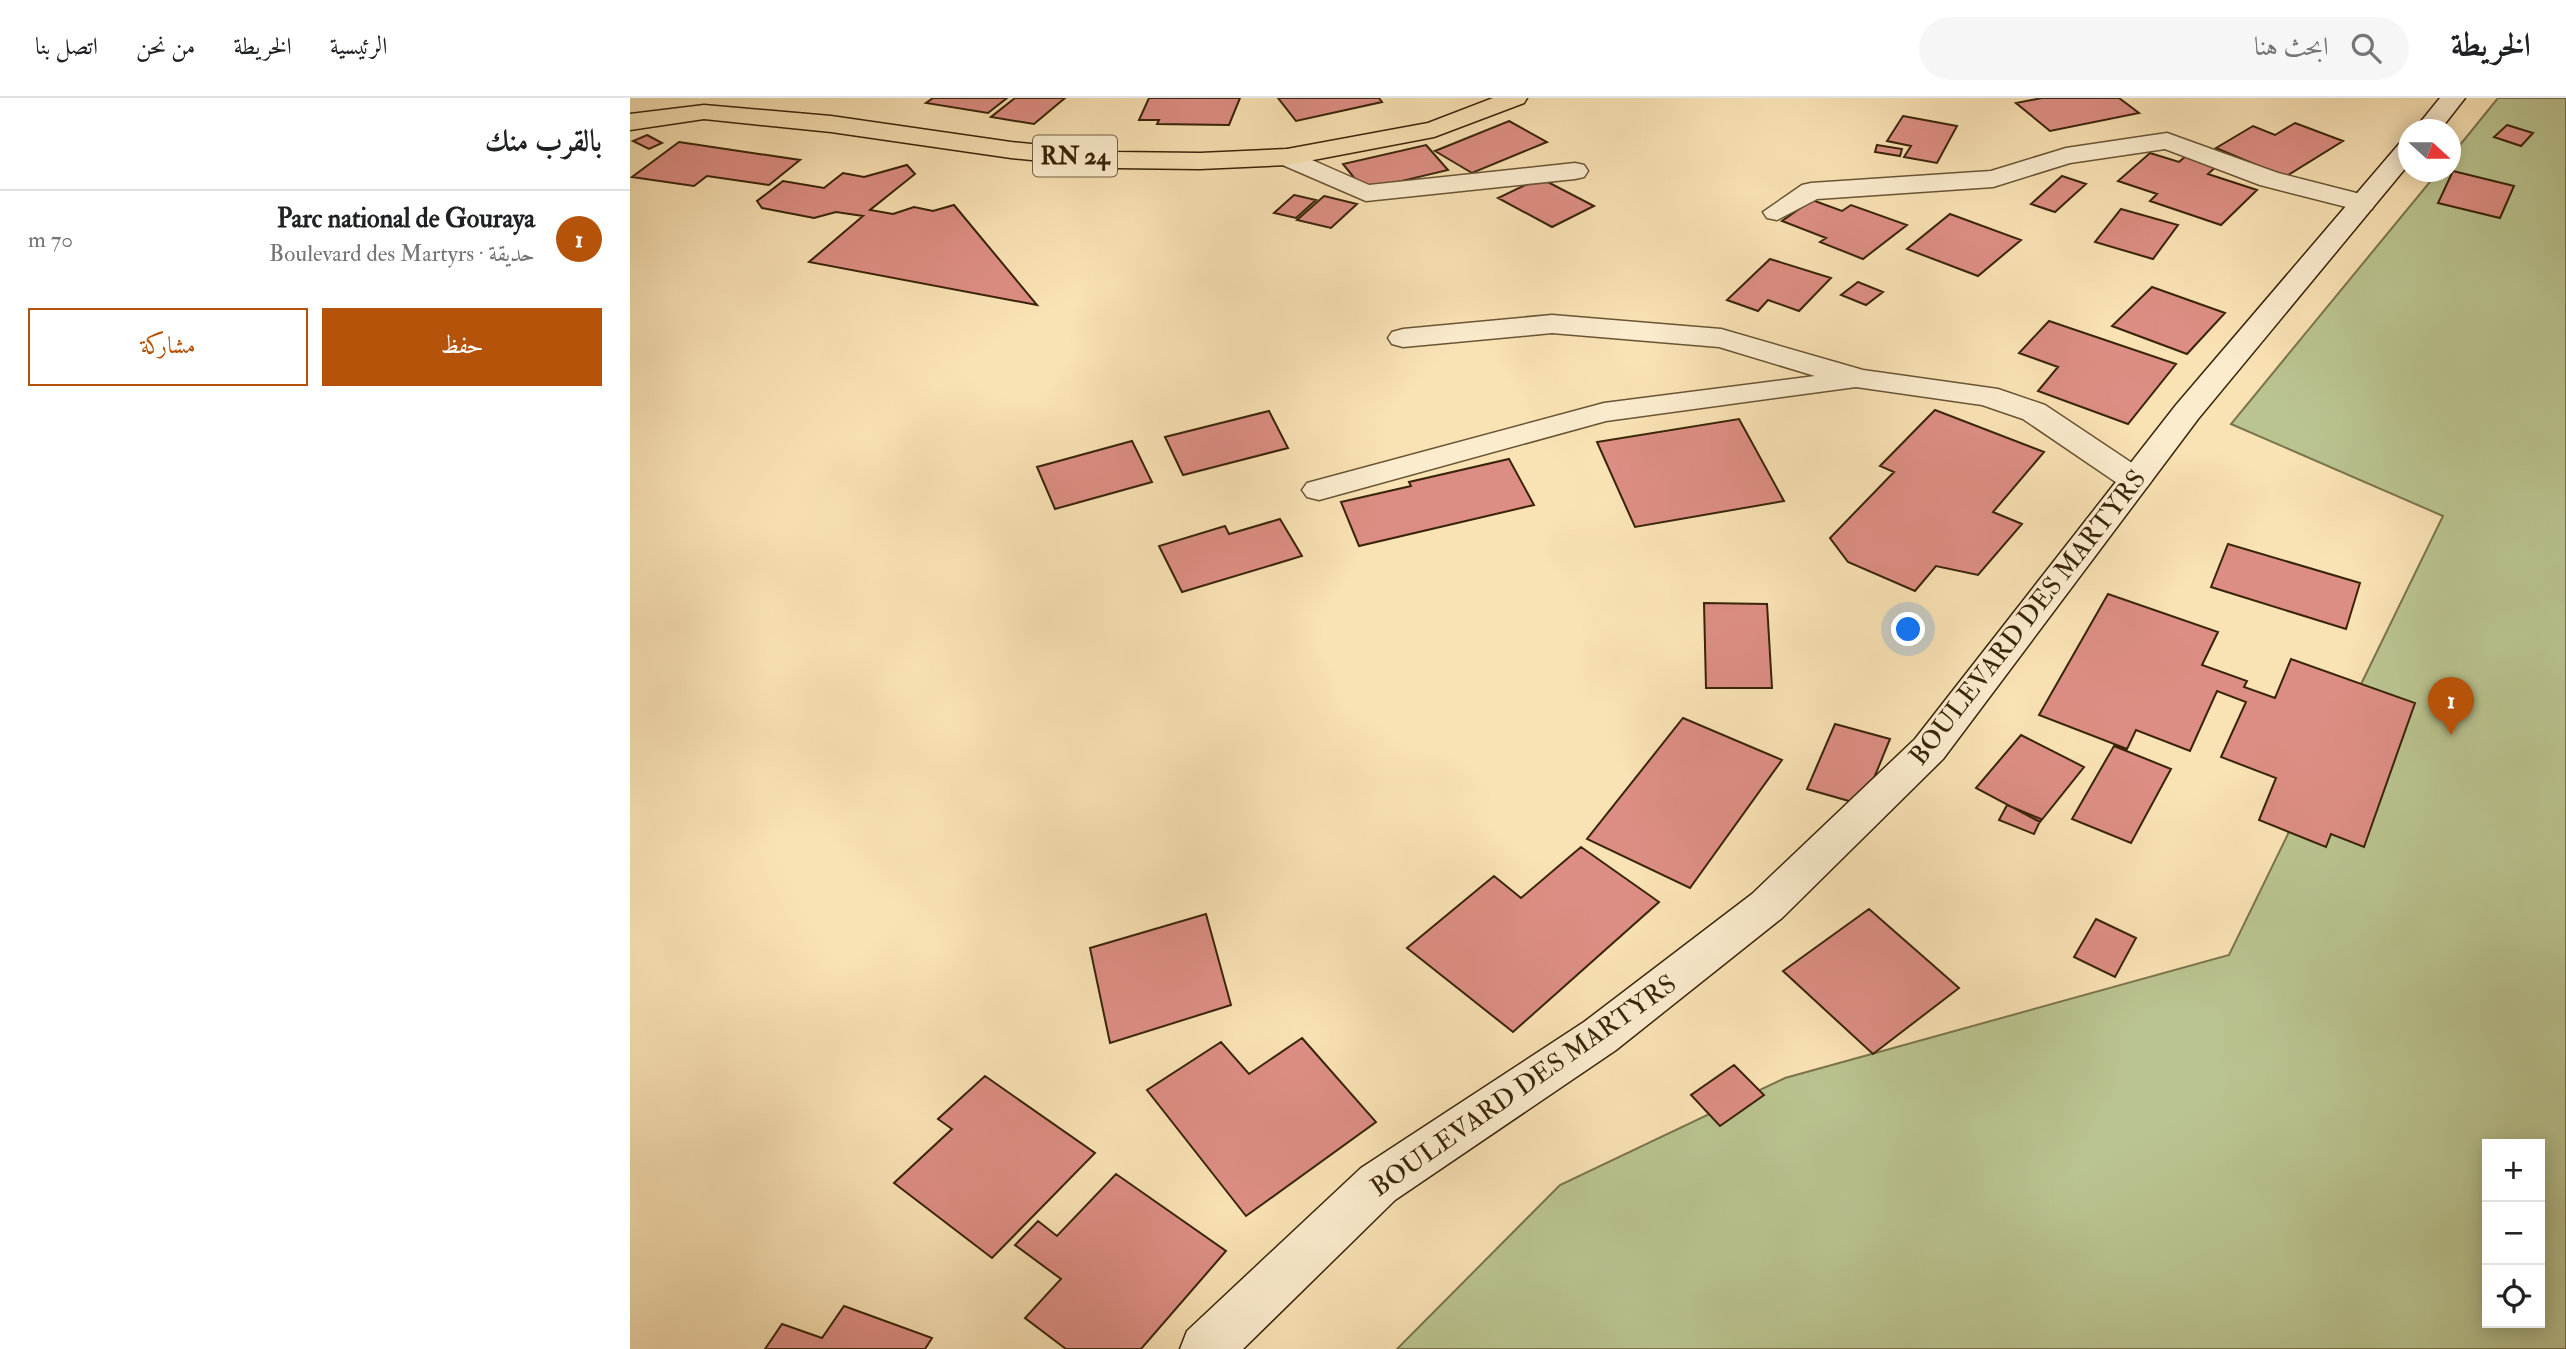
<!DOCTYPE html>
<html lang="ar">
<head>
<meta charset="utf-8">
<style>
  :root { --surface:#fff; --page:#f6f6f6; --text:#202124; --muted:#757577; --line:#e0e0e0; --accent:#b45309 }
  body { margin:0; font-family:"IM FELL Double Pica",Amiri,serif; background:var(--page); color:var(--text); direction:rtl }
  .controls { position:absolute; right:21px; bottom:21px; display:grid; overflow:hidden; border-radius:0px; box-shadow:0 4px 18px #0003 }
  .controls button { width:63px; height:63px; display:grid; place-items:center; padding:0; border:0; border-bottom:2px solid var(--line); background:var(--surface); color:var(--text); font:35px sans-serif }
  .compass { position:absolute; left:1768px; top:21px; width:63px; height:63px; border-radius:50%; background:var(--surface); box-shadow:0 4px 18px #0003; rotate:111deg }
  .you { position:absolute; left:1279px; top:532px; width:24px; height:24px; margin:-18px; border:5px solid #fff; border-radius:50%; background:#1a73e8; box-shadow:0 0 0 10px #1a73e833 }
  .badge { display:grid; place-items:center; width:46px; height:46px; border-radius:50%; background:var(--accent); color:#fff; font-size:23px; font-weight:700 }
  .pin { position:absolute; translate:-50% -58px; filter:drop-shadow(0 2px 4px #0008) }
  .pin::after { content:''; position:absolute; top:37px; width:24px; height:21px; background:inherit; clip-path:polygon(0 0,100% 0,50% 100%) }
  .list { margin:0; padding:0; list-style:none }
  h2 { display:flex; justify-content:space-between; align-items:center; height:91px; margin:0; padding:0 28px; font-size:30px }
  h2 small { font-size:23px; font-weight:400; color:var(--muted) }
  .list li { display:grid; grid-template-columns:46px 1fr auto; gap:21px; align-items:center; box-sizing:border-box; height:98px; padding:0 28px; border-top:2px solid var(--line) }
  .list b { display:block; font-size:26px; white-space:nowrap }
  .list p { margin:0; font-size:23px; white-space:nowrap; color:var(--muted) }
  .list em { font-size:23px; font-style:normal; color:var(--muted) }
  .actions { display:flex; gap:14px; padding:21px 28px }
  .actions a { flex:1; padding:16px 0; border:2px solid var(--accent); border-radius:0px; text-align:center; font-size:24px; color:var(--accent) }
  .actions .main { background:var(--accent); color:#fff }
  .icon { flex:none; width:38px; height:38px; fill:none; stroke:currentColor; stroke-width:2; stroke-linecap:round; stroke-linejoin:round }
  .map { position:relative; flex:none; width:1936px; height:1251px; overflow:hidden; direction:ltr }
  header { display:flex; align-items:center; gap:42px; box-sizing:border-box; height:98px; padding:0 35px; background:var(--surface); border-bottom:2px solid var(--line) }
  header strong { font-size:33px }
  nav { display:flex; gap:38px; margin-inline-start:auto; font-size:24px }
  .search { width:490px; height:63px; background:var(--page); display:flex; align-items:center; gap:18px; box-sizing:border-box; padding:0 24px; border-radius:38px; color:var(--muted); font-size:26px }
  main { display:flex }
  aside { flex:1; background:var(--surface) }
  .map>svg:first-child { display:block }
  .green { fill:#bac490; stroke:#7a744c; stroke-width:2; fill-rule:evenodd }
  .building { fill:#dd8e84; stroke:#392409; stroke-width:2 }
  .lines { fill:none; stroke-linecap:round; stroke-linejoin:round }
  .street-casing { stroke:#695434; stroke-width:3 }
  .secondary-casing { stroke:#392409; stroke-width:3 }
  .primary-casing { stroke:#392409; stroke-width:3 }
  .street { fill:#fbecce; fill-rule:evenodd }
  .secondary { fill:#fbecce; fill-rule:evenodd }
  .primary { fill:#f9e2b4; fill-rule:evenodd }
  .labels { text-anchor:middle; stroke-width:5; stroke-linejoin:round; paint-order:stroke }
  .shield { fill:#fbecce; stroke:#736044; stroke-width:2 }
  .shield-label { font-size:24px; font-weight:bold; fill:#392409 }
  .street-label { font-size:26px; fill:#392409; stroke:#fbecce }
</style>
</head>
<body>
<header>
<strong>الخريطة</strong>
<div class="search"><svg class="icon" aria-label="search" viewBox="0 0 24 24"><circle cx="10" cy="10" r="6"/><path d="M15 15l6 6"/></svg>ابحث هنا</div>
<nav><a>الرئيسية</a><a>الخريطة</a><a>من نحن</a><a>اتصل بنا</a></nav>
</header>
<main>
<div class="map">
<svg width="1936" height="1251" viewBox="0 0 1936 1251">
  <rect width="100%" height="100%" fill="#f9e2b4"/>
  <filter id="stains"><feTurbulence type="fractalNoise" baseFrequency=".00286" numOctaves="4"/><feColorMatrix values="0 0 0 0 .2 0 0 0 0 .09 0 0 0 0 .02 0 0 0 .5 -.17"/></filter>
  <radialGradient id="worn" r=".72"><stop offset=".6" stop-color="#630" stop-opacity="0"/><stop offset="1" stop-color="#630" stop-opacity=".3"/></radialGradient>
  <path class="green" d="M 1868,0 L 1936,0 L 1936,1251 L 767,1251 L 930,1087 L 1155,980 L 1599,857 L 1813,418 L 1601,326 L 1808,74 L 1820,74 L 1821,58 ZM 1857,1046 L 1910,1046 L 1910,1225 L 1857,1225 Z"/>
  <path class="building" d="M 303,0 L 377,0 L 358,15 L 296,5 Z
    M 385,0 L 435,0 L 404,26 L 361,19 Z
    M 519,0 L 610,0 L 599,27 L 527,26 L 529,22 L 509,22 Z
    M 648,0 L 749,0 L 752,4 L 666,23 Z
    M 1412,0 L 1489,0 L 1509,15 L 1420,33 L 1386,5 Z
    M 1273,18 L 1327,28 L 1307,65 L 1274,59 L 1281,48 L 1257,43 Z
    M 879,23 L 917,44 L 842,75 L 805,53 Z
    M 1665,25 L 1713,43 L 1655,79 L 1586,50 L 1623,28 L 1645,37 Z
    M 1877,27 L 1903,35 L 1891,48 L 1864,39 Z
    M 17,37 L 32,45 L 19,51 L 3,43 Z
    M 49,44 L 170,62 L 139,87 L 77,78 L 64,88 L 2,79 Z
    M 796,47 L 818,72 L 734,92 L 713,66 Z
    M 1247,47 L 1272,51 L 1270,58 L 1245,54 Z
    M 1520,55 L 1549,64 L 1557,57 L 1588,67 L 1578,76 L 1627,92 L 1591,127 L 1520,103 L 1527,96 L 1488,83 Z
    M 277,67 L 285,76 L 240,112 L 263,116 L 284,109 L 303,113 L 324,107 L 407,207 L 179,164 L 233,118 L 206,114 L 184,120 L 132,110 L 127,103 L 153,83 L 194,90 L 213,75 L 234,79 Z
    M 1823,73 L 1884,88 L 1870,120 L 1808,105 Z
    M 1432,78 L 1456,86 L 1425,114 L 1401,106 Z
    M 910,80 L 964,108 L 922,129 L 868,100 Z
    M 664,97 L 686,102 L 666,120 L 644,115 Z
    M 694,98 L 727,106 L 701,130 L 667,122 Z
    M 1182,102 L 1212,113 L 1221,107 L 1277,127 L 1233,161 L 1190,144 L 1196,140 L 1152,123 Z
    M 1491,111 L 1548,127 L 1523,161 L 1465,144 Z
    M 1320,116 L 1391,142 L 1348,178 L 1277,151 Z
    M 1140,161 L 1201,180 L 1169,213 L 1138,202 L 1128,213 L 1097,202 Z
    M 1228,184 L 1253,194 L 1236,207 L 1211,197 Z
    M 1522,189 L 1595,215 L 1557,256 L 1482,228 Z
    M 1419,223 L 1546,266 L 1498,326 L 1408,293 L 1428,269 L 1389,255 Z
    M 1305,312 L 1414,354 L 1363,414 L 1392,426 L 1348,477 L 1306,468 L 1285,493 L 1218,464 L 1200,440 L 1264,374 L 1250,368 Z
    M 639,313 L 658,350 L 553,377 L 535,339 Z
    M 1109,321 L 1154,403 L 1005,429 L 967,344 Z
    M 502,343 L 522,384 L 425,411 L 407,369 Z
    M 879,361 L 904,407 L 729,448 L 711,404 L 781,388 L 779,384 Z
    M 650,421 L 672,458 L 552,494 L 529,448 L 595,428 L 599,436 Z
    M 1598,446 L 1730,485 L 1716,531 L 1581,489 Z
    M 1478,496 L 1588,534 L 1572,567 L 1617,583 L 1614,589 L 1645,600 L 1661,561 L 1785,605 L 1734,749 L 1701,736 L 1696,749 L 1629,722 L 1646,680 L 1591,659 L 1616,604 L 1587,593 L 1560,653 L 1506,632 L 1497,651 L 1409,617 Z
    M 1074,505 L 1137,506 L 1142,590 L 1076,590 Z
    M 1053,620 L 1152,662 L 1060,790 L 957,741 Z
    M 1205,626 L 1260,641 L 1233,707 L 1177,691 Z
    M 1391,637 L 1454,669 L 1410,724 L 1346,690 Z
    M 1484,648 L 1541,671 L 1501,745 L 1442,721 Z
    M 1377,707 L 1411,721 L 1404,736 L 1369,722 Z
    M 951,749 L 1029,804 L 883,934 L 777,850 L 864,778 L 891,800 Z
    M 1239,811 L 1329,890 L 1243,956 L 1153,873 Z
    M 576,816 L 601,907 L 480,945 L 460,850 Z
    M 1466,821 L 1506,840 L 1485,879 L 1444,859 Z
    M 672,940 L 746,1024 L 616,1118 L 517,992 L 591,944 L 619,976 Z
    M 1104,967 L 1134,997 L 1090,1028 L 1061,997 Z
    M 355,978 L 465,1055 L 362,1160 L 264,1085 L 322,1031 L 308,1021 Z
    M 486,1076 L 596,1153 L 511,1251 L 436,1251 L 395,1220 L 431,1181 L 385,1147 L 408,1123 L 427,1138 Z
    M 214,1208 L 302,1240 L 295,1251 L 135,1251 L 152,1226 L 192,1240 Z"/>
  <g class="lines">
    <g class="street-casing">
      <path id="street" d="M 1537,35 L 1648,75 L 1742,99 L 1745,105 L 1742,111 L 1732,113 L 1630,87 L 1535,51 L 1440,65 L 1363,89 L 1187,101 L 1147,122 L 1137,120 L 1133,114 L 1172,87 L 1181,85 L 1361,73 L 1436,50 Z
        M 657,51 L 739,87 L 945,65 L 954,67 L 958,73 L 954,79 L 945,81 L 736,103 L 648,65 L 644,59 L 648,53 Z
        M 922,217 L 1091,231 L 1233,272 L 1368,291 L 1415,307 L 1517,375 L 1522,382 L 1517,389 L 1505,392 L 1493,389 L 1393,321 L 1352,307 L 1226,289 L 976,323 L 689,402 L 677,399 L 672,392 L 677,385 L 974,305 L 1185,278 L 1089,249 L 922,235 L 773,249 L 762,246 L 758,240 L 762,234 L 773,231 Z"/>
    </g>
    <g class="secondary-casing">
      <path id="secondary" d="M 1810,0 L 1835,0 L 1810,32 L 1784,32 Z
        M 1778,43 L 1778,67 L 1568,321 L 1313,661 L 1152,820 L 986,952 L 765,1102 L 613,1251 L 550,1251 L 557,1233 L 731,1070 L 954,924 L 1122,796 L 1285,641 L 1546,307 L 1769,46 Z"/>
    </g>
    <g class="primary-casing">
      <path id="primary" d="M 863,0 L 897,0 L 894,5 L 804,39 L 657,67 L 570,71 L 485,70 L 381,60 L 201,34 L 74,21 L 0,32 L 0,16 L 74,7 L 201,18 L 381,44 L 485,54 L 570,55 L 657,51 L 798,25 Z"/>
    </g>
    <use href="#street" class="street"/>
    <use href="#secondary" class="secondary"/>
    <use href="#primary" class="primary"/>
  </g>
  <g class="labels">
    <rect class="shield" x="403" y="37.5" width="84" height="41" rx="5"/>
    <g class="shield-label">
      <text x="445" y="66">RN 24</text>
    </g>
    <g class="street-label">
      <text transform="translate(1397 519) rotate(-52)" y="9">BOULEVARD DES MARTYRS</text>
      <text transform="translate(893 987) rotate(-35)" y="9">BOULEVARD DES MARTYRS</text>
    </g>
  </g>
  <rect width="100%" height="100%" filter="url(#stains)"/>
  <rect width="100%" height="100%" fill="url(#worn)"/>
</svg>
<div class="controls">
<button>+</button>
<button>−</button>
<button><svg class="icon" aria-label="locate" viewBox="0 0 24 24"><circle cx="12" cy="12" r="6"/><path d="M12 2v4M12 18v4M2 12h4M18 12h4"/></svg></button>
</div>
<svg class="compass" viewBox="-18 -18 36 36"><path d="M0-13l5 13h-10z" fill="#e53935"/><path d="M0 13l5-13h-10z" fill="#757577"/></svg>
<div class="you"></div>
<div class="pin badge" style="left:1821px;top:637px">1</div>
</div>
<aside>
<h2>بالقرب منك<small></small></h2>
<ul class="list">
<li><span class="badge">1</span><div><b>Parc national de Gouraya</b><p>حديقة · Boulevard des Martyrs</p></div><em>70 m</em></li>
</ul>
<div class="actions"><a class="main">حفظ</a><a>مشاركة</a></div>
</aside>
</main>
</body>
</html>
